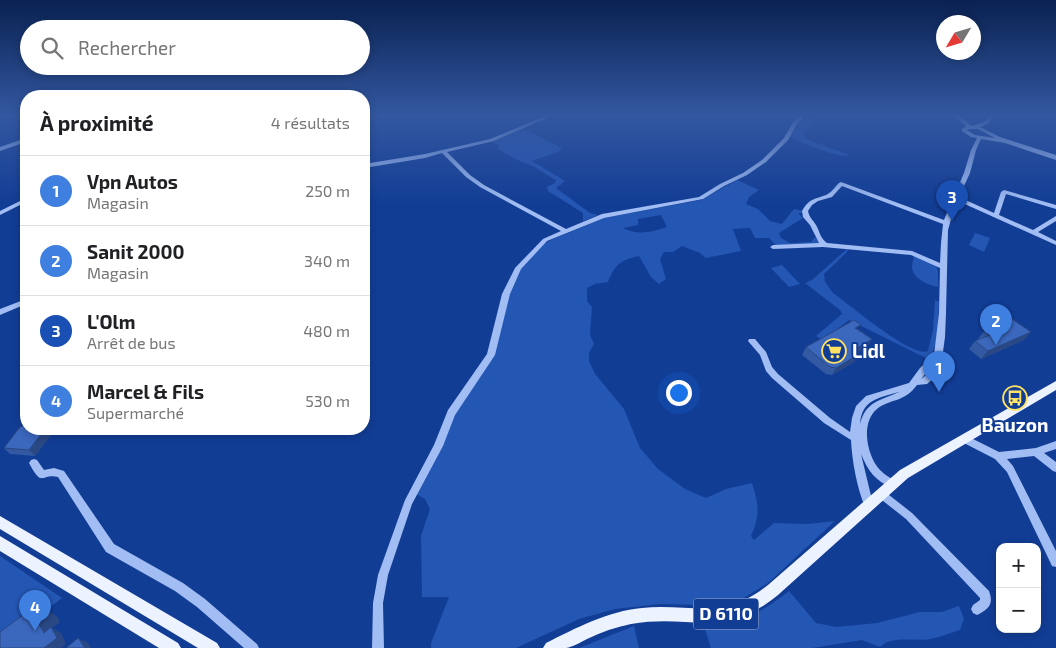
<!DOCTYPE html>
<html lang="fr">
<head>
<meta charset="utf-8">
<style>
  :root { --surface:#fff; --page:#f6f6f6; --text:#202124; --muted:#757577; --line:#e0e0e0; --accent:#847840 }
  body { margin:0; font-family:"Exo 2",sans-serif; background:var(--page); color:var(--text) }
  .controls { position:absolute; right:15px; bottom:15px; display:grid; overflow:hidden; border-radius:10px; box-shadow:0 2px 8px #0003 }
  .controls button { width:45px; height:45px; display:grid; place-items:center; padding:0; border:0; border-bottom:1px solid var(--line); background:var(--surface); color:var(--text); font:25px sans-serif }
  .compass { position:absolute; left:936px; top:15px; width:45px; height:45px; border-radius:50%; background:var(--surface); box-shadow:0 2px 8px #0003; rotate:232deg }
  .you { position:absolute; left:678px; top:392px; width:18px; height:18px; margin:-12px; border:4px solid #fff; border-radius:50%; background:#1a73e8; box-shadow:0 0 0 8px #1a73e833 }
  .badge { display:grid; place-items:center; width:32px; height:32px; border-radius:50%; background:var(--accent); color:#fff; font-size:16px; font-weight:700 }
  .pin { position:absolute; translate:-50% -41px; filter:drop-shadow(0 1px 2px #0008) }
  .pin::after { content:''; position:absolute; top:26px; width:18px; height:15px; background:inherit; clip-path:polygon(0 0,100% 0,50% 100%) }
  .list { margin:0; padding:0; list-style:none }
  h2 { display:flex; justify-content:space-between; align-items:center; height:65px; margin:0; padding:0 20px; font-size:21px }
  h2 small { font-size:16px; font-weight:400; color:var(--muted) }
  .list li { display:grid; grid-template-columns:32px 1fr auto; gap:15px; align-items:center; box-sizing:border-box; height:70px; padding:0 20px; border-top:1px solid var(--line) }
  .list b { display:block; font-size:19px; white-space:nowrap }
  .list p { margin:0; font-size:16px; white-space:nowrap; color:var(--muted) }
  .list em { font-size:16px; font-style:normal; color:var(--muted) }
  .icon { flex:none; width:28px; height:28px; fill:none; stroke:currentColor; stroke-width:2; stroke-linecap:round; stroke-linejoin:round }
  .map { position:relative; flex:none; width:1056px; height:648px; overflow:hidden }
  .search { position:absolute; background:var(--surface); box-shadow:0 2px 8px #0003; left:20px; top:20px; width:350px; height:55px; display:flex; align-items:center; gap:12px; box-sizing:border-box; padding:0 18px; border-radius:28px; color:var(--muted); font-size:19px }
  .panel { position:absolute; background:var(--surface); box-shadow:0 2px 8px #0003; left:20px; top:90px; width:350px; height:345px; border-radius:20px }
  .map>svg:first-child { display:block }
  .green { fill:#2456b4; fill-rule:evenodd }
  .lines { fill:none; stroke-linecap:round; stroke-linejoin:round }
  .minor { fill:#a1bdf3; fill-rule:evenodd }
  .major { fill:#edf2ff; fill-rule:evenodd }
  .wall { fill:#3359a3 }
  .shaded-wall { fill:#294884 }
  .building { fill:#3b67bd; stroke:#294884 }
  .labels { text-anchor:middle; stroke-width:4; stroke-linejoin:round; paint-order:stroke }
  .shield { fill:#123d95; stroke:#b8c5df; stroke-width:1 }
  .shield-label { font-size:18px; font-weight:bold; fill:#fff }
  .poi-label { font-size:19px; font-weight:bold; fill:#fff; stroke:#123d95; text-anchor:start }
</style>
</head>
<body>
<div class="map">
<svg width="1056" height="648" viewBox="0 0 1056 648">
  <rect width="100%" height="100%" fill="#123d95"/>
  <path class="green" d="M 808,114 L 824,114 L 806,129 L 803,136 L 806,139 L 849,155 C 840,159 799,142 790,136 Z
    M 524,129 L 562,148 L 558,152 L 532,161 L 565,181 L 556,188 L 590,213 L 598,215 L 583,221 L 583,213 L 548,191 L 547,187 L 555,183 L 556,180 C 546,175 537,167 527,164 C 515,159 507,155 497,148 L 501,146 L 492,142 Z
    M 737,180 L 759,190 L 749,197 L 746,204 L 758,209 L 770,221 L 782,224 L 794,209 L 803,211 L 802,213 L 798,213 L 803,218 L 779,233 L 781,238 L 790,243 L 811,242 L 815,237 L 820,243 L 778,247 L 769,238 L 755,238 L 750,228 L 733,229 L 741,251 L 706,258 L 700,253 L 682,246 L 673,252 L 664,252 L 660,259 L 666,279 L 659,284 L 651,277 L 639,256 C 621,260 615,264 608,282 L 595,284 L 587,288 L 587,301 L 592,307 L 590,335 L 594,344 L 589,353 L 589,361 L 595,374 L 624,409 L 640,448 L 658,469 L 685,489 L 706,498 L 726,489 L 752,483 C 759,505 760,516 751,536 L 754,540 L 774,523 L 808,524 L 835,521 L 768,583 L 739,601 L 701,605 L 660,604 L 615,609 L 579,619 L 516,648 L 431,648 L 431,643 L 449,597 L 422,597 L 421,536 L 430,509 L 425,499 L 416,494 L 452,417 L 487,365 L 511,288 L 520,269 L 544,243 L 604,218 L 701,200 ZM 661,215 L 667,227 C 652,232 638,236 623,228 L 638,225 L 638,219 Z
    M 975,233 L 990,238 L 984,252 L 969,245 Z
    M 848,248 L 847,252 L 824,274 L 825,282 L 833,293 C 849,304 913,359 928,351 L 933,330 L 935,300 L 939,302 C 938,321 940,345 928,359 L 849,320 L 822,340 L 816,336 L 842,314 L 840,310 L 805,283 L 812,280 Z
    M 914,255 L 936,265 L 938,271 L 938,287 C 928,285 913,279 912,267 C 912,263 914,259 914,255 Z
    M 782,265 L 800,284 L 789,287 L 771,268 Z
    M 0,556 L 62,598 L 0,646 Z
    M 789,591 L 816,623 L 836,627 L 877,623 L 920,612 L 942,612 L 959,606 L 964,619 L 960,630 C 950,633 940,637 930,639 C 914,642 892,635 880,647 L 862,640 L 812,648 L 711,648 L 705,629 C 737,625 763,612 789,591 Z
    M 634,626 L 639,648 L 579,648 Z"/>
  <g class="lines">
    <path class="minor" d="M 550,114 L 556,114 L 494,141 L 447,152 L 470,175 L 484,185 L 566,229 L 602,214 L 699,197 L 720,184 L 743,173 L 762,160 L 784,138 L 792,124 L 801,114 L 806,114 L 796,126 L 788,140 L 766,162 L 747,175 L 724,186 L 703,199 L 604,218 L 547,241 L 521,269 L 510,294 L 495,355 L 455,415 L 443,446 L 412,504 L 388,575 L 383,603 L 384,648 L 372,648 L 373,603 L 378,575 L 405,500 L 434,445 L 448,410 L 487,354 L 502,294 L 515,268 L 543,239 L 561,231 L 480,187 L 466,177 L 442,153 L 425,158 L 364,168 L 364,164 L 425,154 L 490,139 Z
      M 951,114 L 956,114 L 972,126 L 984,122 L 991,114 L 996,114 L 988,124 L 980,127 L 1000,137 L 1056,155 L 1056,160 L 1005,143 L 981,139 L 976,150 L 970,173 L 959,197 L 994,213 L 1001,192 L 1004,190 L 1056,205 L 1056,209 L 1006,194 L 999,215 L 1033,230 L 1056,216 L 1056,221 L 1038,232 L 1056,241 L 1056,245 L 958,201 L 952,216 L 948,230 L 946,313 L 945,337 L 942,359 L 935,377 L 927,384 L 917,385 C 904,403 891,398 877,409 C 860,423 867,456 880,470 C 885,475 890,478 896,481 L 898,484 L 896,487 L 893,488 C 876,482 868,471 861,454 L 873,504 L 871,507 L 868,509 L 865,507 C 857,488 852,461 851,440 L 824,423 L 772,378 L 766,371 L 760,355 L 748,341 L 749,339 L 755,339 L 766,352 L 772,367 L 778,374 L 830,418 L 850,432 L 852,418 L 856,406 L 866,396 L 909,383 L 920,368 L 934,355 L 939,313 L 940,268 L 911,255 L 823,247 L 773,249 L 770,247 L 773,245 L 819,243 L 810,225 L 803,217 L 802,211 C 810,198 813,200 826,195 C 831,193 835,187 839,183 L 841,182 L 944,220 L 964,173 L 971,150 L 977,138 L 971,137 L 962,131 L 962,129 L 966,126 ZM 969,129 L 978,129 L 995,138 L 975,135 L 967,130 ZM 842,186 L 943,224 L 941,243 L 940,263 L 912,251 L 827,243 C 820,238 820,232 816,225 C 813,220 809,217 808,211 L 812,205 L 818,201 L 832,197 ZM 931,367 L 929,373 L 921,379 ZM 899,392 C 880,401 866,401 860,424 C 862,399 879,398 899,392 Z
      M 26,138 L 26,142 L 0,151 L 0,147 Z
      M 26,198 L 26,202 L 0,215 L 0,211 Z
      M 26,299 L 26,304 L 0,315 L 0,309 Z
      M 965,435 L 999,452 L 1036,448 L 1056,441 L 1056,449 L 1044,453 L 1056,462 L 1056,472 L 1053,471 L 1034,456 L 1007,459 L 1013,466 L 1056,551 L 1056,567 L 1052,566 L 1007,472 L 995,459 L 962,442 L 961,439 L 962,436 Z
      M 34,459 L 37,460 L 44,470 L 54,468 L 64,471 L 114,544 L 183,583 L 205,599 L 257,644 L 259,648 L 244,648 L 197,607 L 175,591 L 106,552 L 58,477 C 41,473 43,489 29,463 L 31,460 Z
      M 881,490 L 884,491 L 912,513 L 989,591 C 994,604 989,609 977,615 L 973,613 L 971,609 L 973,605 L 980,600 L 980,598 L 906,519 L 878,497 L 876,494 L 878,491 Z"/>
    <path class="major" d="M 1056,381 L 1056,390 L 908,478 L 778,595 C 722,641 691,613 631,624 C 616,627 601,632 587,639 C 581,642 573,647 566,648 C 559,648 551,648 543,648 L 546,643 C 576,628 608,611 642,608 C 668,605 693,610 719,608 C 738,605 753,597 768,585 L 900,470 Z
      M 0,516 L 217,643 L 220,648 L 198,648 L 0,529 Z
      M 0,536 L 178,643 L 181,648 L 159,648 L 0,551 Z"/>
  </g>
  <path class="wall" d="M 858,329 L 872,339 L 867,347 L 857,353 L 854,362 L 832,375 L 826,374 L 802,355 L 806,347 Z
    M 984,331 L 1024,340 L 981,359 L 969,349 L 975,341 L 979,340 L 978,339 Z
    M 50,432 L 49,433 L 51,435 L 35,456 L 10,454 L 4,448 Z"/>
  <path class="shaded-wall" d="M 1031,332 L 1024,340 L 981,359 L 988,351 Z
    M 872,339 L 867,347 L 849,358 L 854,350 Z
    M 859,354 L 854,362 L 832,375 L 836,368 Z
    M 42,429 L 47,429 L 50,432 L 49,433 L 51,435 L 35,456 L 29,450 Z
    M 31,609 L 41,615 L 47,610 L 57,616 L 60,622 L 52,628 L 61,633 L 66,644 L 61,648 L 44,648 L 44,633 Z
    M 78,638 L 88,643 L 91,648 L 85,648 Z"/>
  <path class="building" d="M 1012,319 L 1031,332 L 988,351 L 975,341 L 990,335 L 984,331 Z
    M 854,320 L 861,325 L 855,328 L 872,339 L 854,350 L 859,354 L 836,368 L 830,367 L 806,347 Z
    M 25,425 L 26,425 L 26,429 L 45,429 L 29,450 L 4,448 L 20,427 Z
    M 31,609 L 36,618 L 47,610 L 50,616 L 39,624 L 44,633 L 51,627 L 57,638 L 44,648 L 0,648 L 0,632 Z
    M 78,638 L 85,648 L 66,648 Z"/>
  <linearGradient id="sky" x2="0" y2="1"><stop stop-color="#0a2252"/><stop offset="0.56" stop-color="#3357a0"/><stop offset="1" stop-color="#3357a0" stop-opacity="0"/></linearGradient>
  <rect width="1056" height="205" fill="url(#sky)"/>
  <defs>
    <g id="supermarket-ring" transform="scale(1.25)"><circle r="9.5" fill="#123d95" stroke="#ffe263" stroke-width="1.5"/><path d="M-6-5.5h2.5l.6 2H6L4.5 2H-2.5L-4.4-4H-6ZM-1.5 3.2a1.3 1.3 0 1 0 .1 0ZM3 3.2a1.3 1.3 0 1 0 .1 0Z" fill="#ffe263"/></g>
    <g id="bus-ring" transform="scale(1.25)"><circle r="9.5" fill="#123d95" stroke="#ffe263" stroke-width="1.5"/><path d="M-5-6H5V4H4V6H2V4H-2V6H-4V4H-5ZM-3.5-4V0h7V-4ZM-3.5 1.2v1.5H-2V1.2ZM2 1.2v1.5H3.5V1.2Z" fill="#ffe263"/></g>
  </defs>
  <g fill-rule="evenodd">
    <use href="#supermarket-ring" x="834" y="351"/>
    <use href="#bus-ring" x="1015" y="398"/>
  </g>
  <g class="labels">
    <rect class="shield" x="693.5" y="598.5" width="65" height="31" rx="4"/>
    <g class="shield-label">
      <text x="726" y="620">D 6110</text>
    </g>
    <g class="poi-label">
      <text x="852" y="358">Lidl</text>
      <text x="1015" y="432" text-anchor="middle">Bauzon</text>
    </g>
  </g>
</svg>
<div class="controls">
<button>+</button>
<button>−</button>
</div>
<svg class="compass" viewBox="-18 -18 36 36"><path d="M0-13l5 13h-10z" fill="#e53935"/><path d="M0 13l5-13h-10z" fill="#757577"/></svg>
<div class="you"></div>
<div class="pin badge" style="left:939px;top:392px;background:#3f7fe0">1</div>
<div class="pin badge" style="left:996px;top:345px;background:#3f7fe0">2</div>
<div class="pin badge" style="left:952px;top:221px;background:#1a4fb4">3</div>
<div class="pin badge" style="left:35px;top:631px;background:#3f7fe0">4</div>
<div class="search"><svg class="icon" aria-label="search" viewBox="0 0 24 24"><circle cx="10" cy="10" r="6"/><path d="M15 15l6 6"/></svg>Rechercher</div>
<section class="panel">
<h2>À proximité<small>4 résultats</small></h2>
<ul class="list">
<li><span class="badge" style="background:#3f7fe0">1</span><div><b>Vpn Autos</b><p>Magasin</p></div><em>250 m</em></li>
<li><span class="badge" style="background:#3f7fe0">2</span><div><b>Sanit 2000</b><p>Magasin</p></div><em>340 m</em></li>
<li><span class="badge" style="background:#1a4fb4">3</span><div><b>L'Olm</b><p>Arrêt de bus</p></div><em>480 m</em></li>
<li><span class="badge" style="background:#3f7fe0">4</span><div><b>Marcel &amp; Fils</b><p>Supermarché</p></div><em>530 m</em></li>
</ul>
</section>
</div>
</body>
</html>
